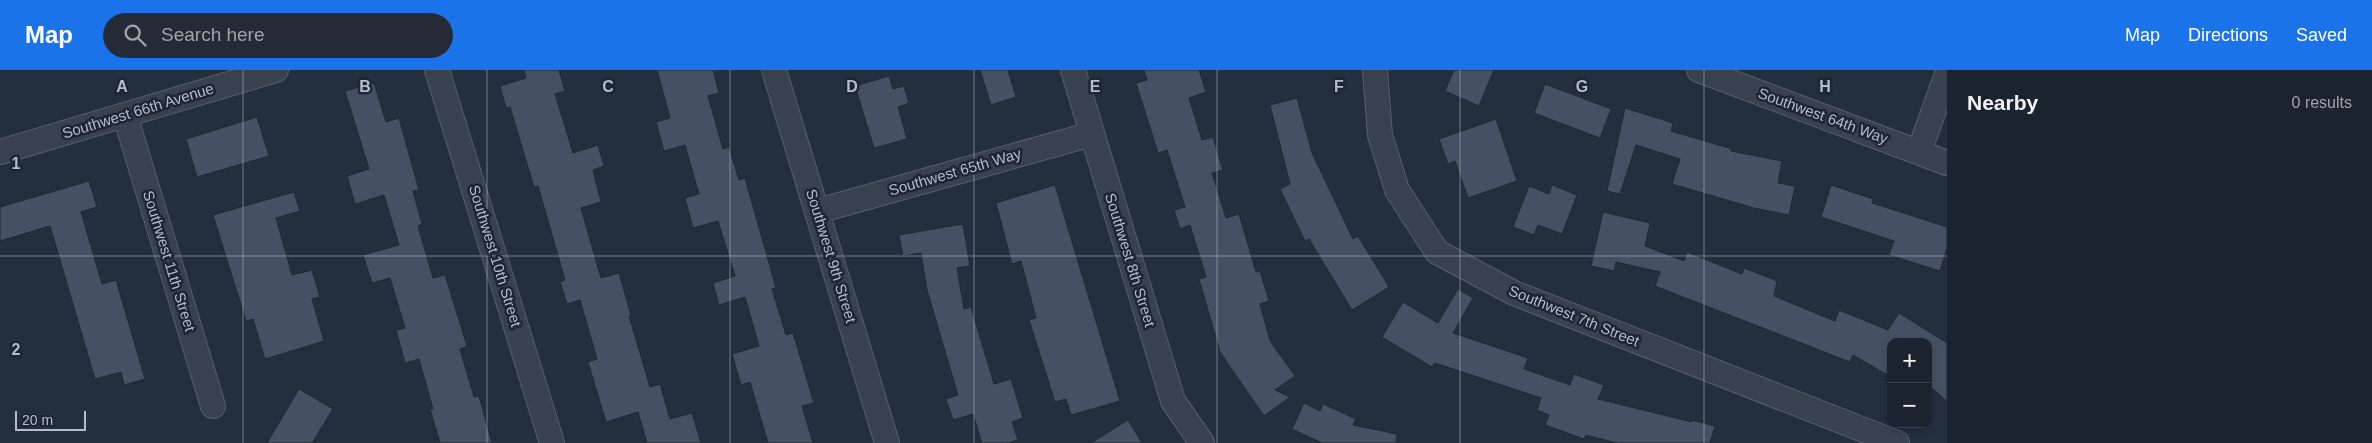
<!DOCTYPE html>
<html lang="en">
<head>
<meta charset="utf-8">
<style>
  :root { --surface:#1b232e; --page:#242b36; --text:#f1f3f6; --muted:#a0a4aa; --line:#39404a; --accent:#1a73e8 }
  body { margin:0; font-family:Arial,sans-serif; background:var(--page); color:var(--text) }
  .controls { position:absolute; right:15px; bottom:15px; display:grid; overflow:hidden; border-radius:10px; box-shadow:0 2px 8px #0003 }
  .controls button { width:45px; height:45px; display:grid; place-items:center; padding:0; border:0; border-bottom:1px solid var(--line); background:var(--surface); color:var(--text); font:25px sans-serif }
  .scale { position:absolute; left:15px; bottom:12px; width:71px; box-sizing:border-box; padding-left:5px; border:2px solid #b4bcc9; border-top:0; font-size:14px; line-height:18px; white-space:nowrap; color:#b4bcc9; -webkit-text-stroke:4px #1d2633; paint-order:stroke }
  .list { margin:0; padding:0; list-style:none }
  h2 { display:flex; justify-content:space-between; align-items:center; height:65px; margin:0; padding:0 20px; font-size:21px }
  h2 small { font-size:16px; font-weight:400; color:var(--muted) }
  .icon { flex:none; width:28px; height:28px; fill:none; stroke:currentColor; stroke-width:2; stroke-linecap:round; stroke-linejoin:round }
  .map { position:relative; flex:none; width:1947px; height:373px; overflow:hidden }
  header { display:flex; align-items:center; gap:30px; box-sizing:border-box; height:70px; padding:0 25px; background:var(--accent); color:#fff }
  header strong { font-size:24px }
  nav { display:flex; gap:28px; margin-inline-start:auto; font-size:18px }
  .search { width:350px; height:45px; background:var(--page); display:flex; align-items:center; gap:12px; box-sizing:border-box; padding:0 18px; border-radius:28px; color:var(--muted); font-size:19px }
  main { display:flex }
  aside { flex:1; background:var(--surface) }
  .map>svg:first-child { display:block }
  .building { fill:#455162; stroke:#1f2835 }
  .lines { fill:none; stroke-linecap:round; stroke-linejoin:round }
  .minor-casing { stroke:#565f6c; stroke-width:26 }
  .minor { stroke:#38414e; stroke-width:24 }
  .grid { fill:none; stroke:#b4bcc9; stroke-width:1; stroke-opacity:0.55 }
  .labels { text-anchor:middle; stroke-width:5; stroke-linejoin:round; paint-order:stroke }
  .street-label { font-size:15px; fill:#b4bcc9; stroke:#1d2633 }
  .grid-label { font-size:16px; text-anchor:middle; font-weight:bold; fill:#b4bcc9; stroke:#1d2633; stroke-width:5; stroke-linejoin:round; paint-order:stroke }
</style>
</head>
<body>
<header>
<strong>Map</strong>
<div class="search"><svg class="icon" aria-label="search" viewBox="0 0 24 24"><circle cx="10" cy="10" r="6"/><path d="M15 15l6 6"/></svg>Search here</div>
<nav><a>Map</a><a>Directions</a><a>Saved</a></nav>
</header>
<main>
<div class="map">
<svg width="1947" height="373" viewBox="0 0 1947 373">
  <rect width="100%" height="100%" fill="#242f3e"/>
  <path class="building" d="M 524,0 L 559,0 L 565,21 L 555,24 L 573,83 L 598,75 L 604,96 L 593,100 L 601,132 L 581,138 L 601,208 L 619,203 L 631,245 L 629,246 L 650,317 L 660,314 L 670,349 L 692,343 L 701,373 L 647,373 L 638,342 L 606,352 L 588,292 L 597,289 L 580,230 L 567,234 L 560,212 L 565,210 L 538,116 L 534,117 L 510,37 L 506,38 L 500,16 L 526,8 Z
    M 657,0 L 713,0 L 719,23 L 708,26 L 723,79 L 729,77 L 739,110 L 745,108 L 776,218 L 772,219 L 786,265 L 793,263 L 814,333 L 802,336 L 813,373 L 768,373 L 750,312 L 741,315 L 732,284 L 759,276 L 745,227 L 719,235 L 713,213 L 735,206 L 718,151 L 693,158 L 685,128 L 699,124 L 685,75 L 664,81 L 656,52 L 670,48 Z
    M 980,0 L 1008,0 L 1016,27 L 991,35 Z
    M 1144,0 L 1199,0 L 1206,22 L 1189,28 L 1202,70 L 1213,67 L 1223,100 L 1212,103 L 1226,148 L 1239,144 L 1256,202 L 1260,201 L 1269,231 L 1260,234 L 1270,271 L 1295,306 L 1275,320 L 1290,327 L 1264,346 L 1220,282 L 1199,209 L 1206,207 L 1190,155 L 1180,159 L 1174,140 L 1185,137 L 1167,80 L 1158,83 L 1136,13 L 1147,10 Z
    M 1454,0 L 1494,0 L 1479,36 L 1445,21 Z
    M 889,6 L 893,19 L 904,16 L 909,33 L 898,37 L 907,69 L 874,78 L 855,16 Z
    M 374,13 L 386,52 L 399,48 L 419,120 L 413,121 L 422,154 L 418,156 L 433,208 L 445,205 L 467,276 L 460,279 L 474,327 L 479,326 L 492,373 L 440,373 L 430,339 L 433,339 L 419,289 L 405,293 L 396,260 L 405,258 L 390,208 L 372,213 L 363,185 L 399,175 L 384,125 L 355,134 L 347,106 L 369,99 L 345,21 Z
    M 1545,14 L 1611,39 L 1600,68 L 1534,43 Z
    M 1297,28 L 1312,83 L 1353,169 L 1358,166 L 1389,217 L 1352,240 L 1309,169 L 1305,171 L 1280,119 L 1290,114 L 1270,35 Z
    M 1625,38 L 1673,53 L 1671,61 L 1732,79 L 1731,81 L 1782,91 L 1778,113 L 1795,116 L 1789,145 L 1754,138 L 1672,114 L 1680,89 L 1636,75 L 1620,124 L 1607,121 Z
    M 257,47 L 269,86 L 197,107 L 186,69 Z
    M 1496,49 L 1517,111 L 1468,128 L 1455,91 L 1448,94 L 1439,69 Z
    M 89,111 L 97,137 L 81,142 L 102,214 L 116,210 L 145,309 L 124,315 L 121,302 L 95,309 L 50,156 L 0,171 L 0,137 Z
    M 1055,115 L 1120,331 L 1071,345 L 1066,329 L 1055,332 L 1029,250 L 1036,248 L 1021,191 L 1012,194 L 996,133 Z
    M 1552,115 L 1577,125 L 1562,164 L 1538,155 L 1534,165 L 1513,157 L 1529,116 L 1549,124 Z
    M 1831,115 L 1873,129 L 1872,133 L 1947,157 L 1947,178 L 1940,201 L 1889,185 L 1894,171 L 1821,147 Z
    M 294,122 L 300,141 L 276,148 L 292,205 L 312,200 L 320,227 L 312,229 L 324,271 L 265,289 L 253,249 L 246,251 L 213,145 Z
    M 1603,142 L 1650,153 L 1645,176 L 1684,191 L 1687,182 L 1742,204 L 1744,198 L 1777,211 L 1774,226 L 1835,251 L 1839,240 L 1888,260 L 1899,243 L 1947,273 L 1947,331 L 1928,315 L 1928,272 L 1891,272 L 1891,307 L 1853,285 L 1850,292 L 1655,216 L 1660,202 L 1616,192 L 1614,201 L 1591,196 Z
    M 963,154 L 970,196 L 957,198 L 964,239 L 971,237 L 994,314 L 1011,309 L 1023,348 L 1012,352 L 1018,370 L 1007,373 L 982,373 L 973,344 L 953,350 L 946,329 L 958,325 L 927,220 L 921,183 L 903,186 L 899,165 Z
    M 1458,219 L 1473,228 L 1453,263 L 1528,288 L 1524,299 L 1570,315 L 1574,304 L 1604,315 L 1598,329 L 1692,352 L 1692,350 L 1715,356 L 1710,373 L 1617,373 L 1586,365 L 1584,369 L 1545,355 L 1549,345 L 1537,340 L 1541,328 L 1435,293 L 1432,297 L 1382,267 L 1403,232 L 1438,253 Z
    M 299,319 L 333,339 L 312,373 L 267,373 Z
    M 1304,333 L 1320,341 L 1323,334 L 1356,349 L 1353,355 L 1397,364 L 1396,373 L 1322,373 L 1292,359 Z
    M 1128,350 L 1142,373 L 1091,373 Z"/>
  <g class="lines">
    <g class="minor-casing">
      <path id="minor" d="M 437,0 L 552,373
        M 774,0 L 887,373
        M 1073,0 L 1173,331 L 1202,373
        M 1375,0 L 1380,65 L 1397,120 L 1437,182 L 1514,223 L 1897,373
        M 1699,0 L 1947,93
        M 125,45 L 213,336
        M 0,82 L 276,0
        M 1919,82 L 1947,4
        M 818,141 L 1092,64"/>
    </g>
    <use href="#minor" class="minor"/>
  </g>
  <path class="grid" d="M 243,0 L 243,373M 487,0 L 487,373M 730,0 L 730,373M 974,0 L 974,373M 1217,0 L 1217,373M 1460,0 L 1460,373M 1704,0 L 1704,373M 0,186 L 1947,186"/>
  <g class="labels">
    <g class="street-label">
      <text transform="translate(138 41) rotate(-17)" y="5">Southwest 66th Avenue</text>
      <text transform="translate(1823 46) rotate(20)" y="5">Southwest 64th Way</text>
      <text transform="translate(955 102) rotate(-16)" y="5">Southwest 65th Way</text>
      <text transform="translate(495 186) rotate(73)" y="5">Southwest 10th Street</text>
      <text transform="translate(831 186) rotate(73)" y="5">Southwest 9th Street</text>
      <text transform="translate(1130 190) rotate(73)" y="5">Southwest 8th Street</text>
      <text transform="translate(169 191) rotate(73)" y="5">Southwest 11th Street</text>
      <text transform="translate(1574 246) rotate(22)" y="5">Southwest 7th Street</text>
    </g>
  </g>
  <g class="grid-label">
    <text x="122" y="22">A</text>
    <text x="365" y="22">B</text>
    <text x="608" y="22">C</text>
    <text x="852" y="22">D</text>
    <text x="1095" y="22">E</text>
    <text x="1339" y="22">F</text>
    <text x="1582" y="22">G</text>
    <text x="1825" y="22">H</text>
    <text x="16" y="99">1</text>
    <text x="16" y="285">2</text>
  </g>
</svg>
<div class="controls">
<button>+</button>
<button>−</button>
</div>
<div class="scale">20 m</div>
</div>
<aside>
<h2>Nearby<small>0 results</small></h2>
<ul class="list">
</ul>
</aside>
</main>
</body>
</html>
